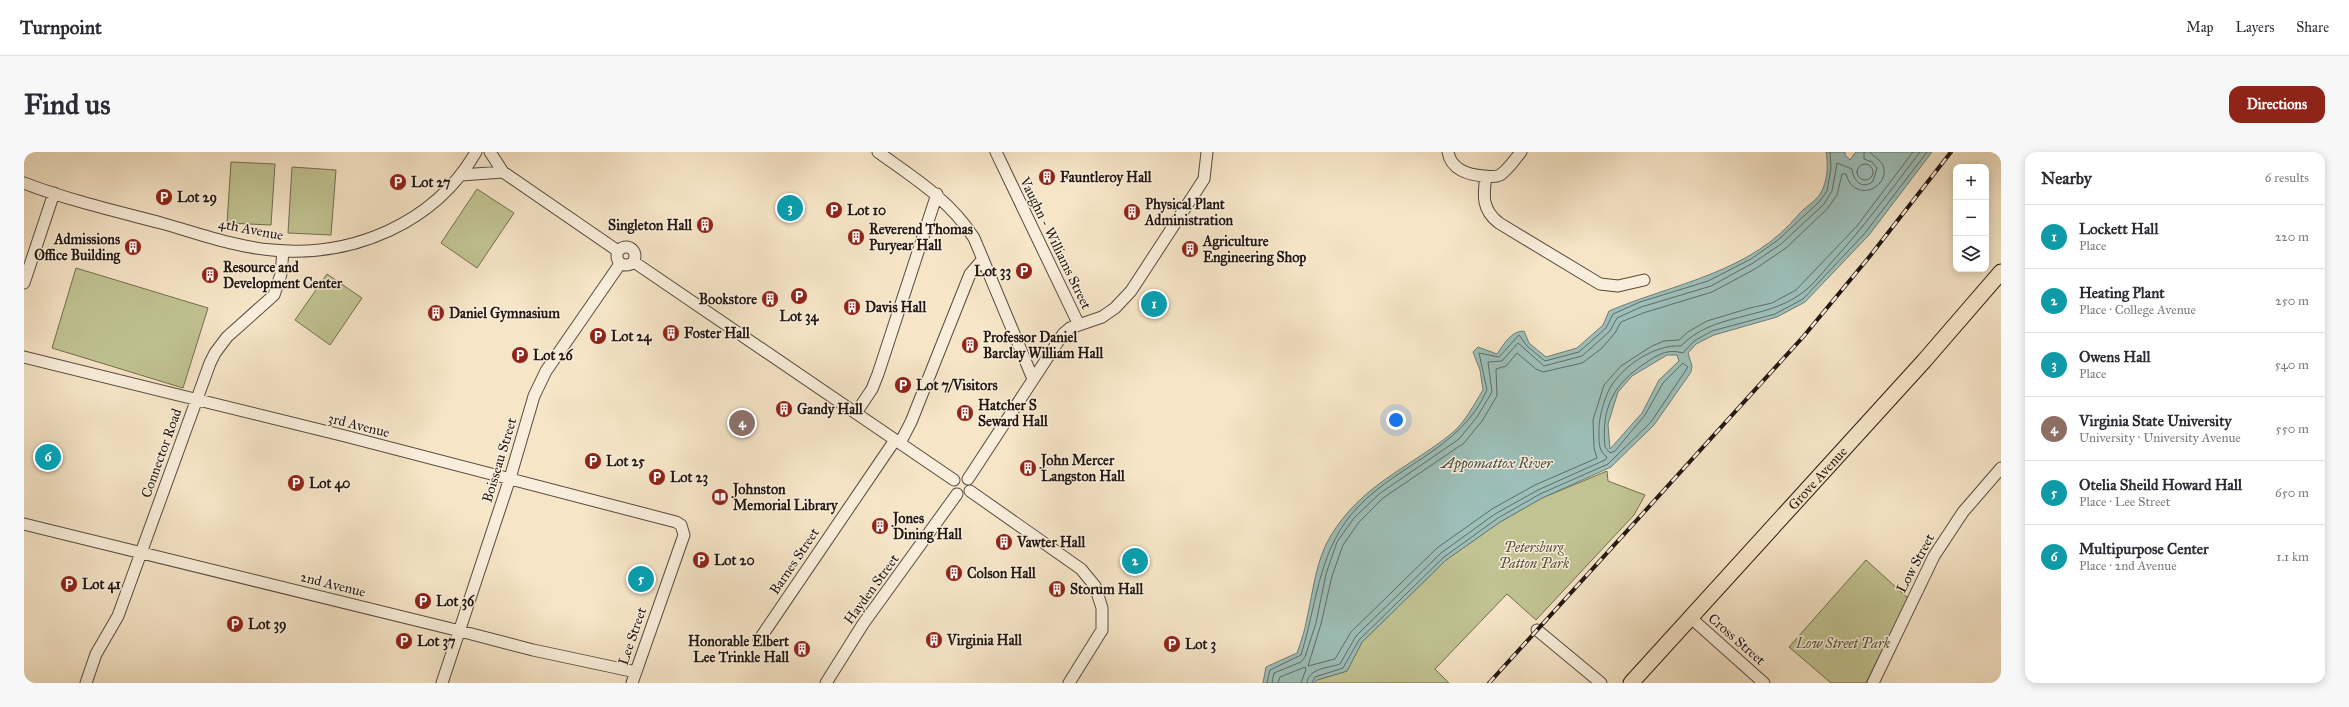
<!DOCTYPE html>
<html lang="en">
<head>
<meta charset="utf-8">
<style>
  :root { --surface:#fff; --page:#f7f7f7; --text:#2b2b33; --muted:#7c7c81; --line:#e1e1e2; --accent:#8f2418 }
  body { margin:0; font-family:"IM FELL Great Primer",serif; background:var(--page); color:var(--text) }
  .controls { position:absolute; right:12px; top:12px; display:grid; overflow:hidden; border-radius:8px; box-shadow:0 2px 10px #0003 }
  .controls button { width:36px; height:36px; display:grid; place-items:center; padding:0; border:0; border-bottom:1px solid var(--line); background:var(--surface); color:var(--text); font:20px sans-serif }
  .you { position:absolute; left:1372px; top:268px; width:14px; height:14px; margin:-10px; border:3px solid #fff; border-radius:50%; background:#1a73e8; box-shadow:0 0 0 6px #1a73e833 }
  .badge { display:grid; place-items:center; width:26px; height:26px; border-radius:50%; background:var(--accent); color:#fff; font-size:13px; font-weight:700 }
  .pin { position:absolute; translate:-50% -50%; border:2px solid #fff; box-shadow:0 1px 4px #0006 }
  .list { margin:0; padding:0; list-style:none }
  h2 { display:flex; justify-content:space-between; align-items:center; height:52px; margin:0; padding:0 16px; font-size:17px }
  h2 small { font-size:13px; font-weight:400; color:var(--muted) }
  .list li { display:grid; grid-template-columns:26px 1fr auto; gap:12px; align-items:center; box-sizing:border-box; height:64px; padding:0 16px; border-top:1px solid var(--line) }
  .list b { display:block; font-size:15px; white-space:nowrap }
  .list p { margin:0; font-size:13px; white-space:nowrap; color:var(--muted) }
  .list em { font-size:13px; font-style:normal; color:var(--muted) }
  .icon { flex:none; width:22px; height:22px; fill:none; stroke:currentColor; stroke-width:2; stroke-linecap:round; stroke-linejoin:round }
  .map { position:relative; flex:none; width:1977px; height:531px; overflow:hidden; border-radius:12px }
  header { display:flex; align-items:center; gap:24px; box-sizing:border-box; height:56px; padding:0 20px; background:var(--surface); border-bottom:1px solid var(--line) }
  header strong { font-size:19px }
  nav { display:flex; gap:22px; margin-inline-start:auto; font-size:14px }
  .intro { display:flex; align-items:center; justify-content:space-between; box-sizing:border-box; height:96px; padding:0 24px }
  h1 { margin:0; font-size:28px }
  .button { padding:10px 18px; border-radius:12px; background:var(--accent); color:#fff; font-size:14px; font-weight:700 }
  main { display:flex; gap:24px; padding:0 24px }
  aside { flex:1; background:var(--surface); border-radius:12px; box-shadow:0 2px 10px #0003 }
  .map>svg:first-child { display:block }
  .green { fill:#c1c392; stroke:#726d52 }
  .water { fill:#9dbfb9; stroke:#6c7c76; fill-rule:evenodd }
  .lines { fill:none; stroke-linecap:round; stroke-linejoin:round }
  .shore { stroke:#606b66; stroke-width:1 }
  .minor-casing { stroke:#574a3f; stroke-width:13 }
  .major-casing { stroke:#221712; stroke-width:17 }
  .minor { stroke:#f9eedb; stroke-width:11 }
  .major { stroke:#f6e5c7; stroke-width:15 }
  .rail-casing { stroke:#221712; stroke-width:4 }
  .rail { stroke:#f9eedb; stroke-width:2.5; stroke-dasharray:8; stroke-linecap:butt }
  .labels { text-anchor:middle; stroke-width:3; stroke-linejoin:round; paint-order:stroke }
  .poi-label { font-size:14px; font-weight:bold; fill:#221712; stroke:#f9eedb; text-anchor:start }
  .street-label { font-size:14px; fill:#221712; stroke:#f9eedb }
  .park-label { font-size:14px; font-style:italic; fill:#5a533f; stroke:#f9eedb }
  .water-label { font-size:15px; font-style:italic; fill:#4d524c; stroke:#f9eedb }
</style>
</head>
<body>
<header>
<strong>Turnpoint</strong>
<nav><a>Map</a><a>Layers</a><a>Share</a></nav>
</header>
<div class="intro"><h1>Find us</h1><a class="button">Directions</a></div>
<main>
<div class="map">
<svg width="1977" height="531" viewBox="0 0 1977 531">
  <rect width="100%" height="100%" fill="#f6e5c7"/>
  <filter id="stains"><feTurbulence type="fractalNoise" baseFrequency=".005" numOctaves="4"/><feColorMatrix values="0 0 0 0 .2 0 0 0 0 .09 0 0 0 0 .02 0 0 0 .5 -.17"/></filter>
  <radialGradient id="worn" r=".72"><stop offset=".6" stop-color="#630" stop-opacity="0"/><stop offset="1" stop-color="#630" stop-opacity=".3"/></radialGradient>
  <path class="green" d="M 207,10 L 251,12 L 247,73 L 203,71 Z
    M 268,15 L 312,18 L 307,83 L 264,81 Z
    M 453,37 L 490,61 L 453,116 L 417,91 Z
    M 52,116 L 184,156 L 159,236 L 28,196 Z
    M 303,122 L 338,146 L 306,193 L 271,168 Z
    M 1583,319 L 1584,329 L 1621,343 L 1610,363 L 1512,468 L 1483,442 L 1411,517 L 1425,531 L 1290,531 L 1293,528 L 1323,519 L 1338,490 L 1422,408 L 1476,370 L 1518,346 Z
    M 1842,408 L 1884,446 L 1842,531 L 1807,531 L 1765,495 Z"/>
  <path class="water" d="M 1802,0 L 1821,0 L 1821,3 L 1826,8 L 1832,0 L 1908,0 L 1845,83 L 1781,150 L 1753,165 L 1690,183 L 1672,192 L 1664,201 L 1668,214 L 1667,220 L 1630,273 L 1587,315 L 1518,346 L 1476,370 L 1422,408 L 1338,490 L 1323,519 L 1293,528 L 1290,531 L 1239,531 L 1242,515 L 1273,501 C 1277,490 1281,478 1283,466 C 1289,440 1292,408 1306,385 C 1337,333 1383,317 1427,282 C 1441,271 1450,252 1459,238 L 1456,218 L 1449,200 L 1454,195 L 1473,202 C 1480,192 1487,179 1500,179 L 1505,191 L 1522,205 L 1553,196 L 1579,173 L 1585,159 C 1651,131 1727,121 1775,62 C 1779,57 1786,53 1791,48 C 1803,37 1805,16 1802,0 ZM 1643,203 L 1653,203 L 1655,209 L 1635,228 L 1618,261 L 1586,297 L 1584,272 L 1594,240 L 1608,224 Z"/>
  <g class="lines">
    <path class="shore" d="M 1846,0 C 1849,5 1856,7 1859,13 C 1867,36 1830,52 1822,22 L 1818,22 L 1813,43 L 1803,57 L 1762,96 L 1731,117 L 1688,140 L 1619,161 L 1597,170 L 1591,181 L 1577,197 L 1558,211 L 1519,220 L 1512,217 L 1493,201 L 1482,214 L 1472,217 L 1473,244 L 1458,269 L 1440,291 L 1359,346 L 1335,370 L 1319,393 L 1308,424 L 1297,472 L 1284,514 L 1311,507 L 1327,480 L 1413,396 L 1468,357 L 1511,333 L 1573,306 L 1570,296 L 1569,268 L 1580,233 L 1597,214 L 1628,194 L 1640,189 L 1655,188 L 1664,180 L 1683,169 L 1726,156 L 1748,151 L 1772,138 L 1833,74 L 1889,0
      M1833 20a8 8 0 1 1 16 0a8 8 0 1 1-16 0Z
      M 1243,531 L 1246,518 L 1277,503 C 1292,455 1294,404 1326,364 C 1366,314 1436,300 1463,238 L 1455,201 L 1475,205 L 1495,183 L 1503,194 L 1521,209 L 1555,200 L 1582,176 L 1589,162 L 1616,150 L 1684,129 L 1727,107 L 1754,88 L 1795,50 L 1803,39 L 1807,16 L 1806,0
      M 1248,531 L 1250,521 L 1277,510 L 1281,505 L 1292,471 L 1302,422 L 1313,390 L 1330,366 L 1355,342 L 1435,287 L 1453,265 L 1468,240 L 1464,210 L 1478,209 L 1494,191 L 1520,214 L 1558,204 L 1586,179 L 1593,166 L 1617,155 L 1687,134 L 1729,111 L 1757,92 L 1800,52 L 1808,39 L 1813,11 L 1828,17 C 1829,28 1838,39 1849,29 L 1853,16 L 1848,10 L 1840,7 L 1840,0
      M 1254,531 L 1256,525 L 1281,515 L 1282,517 L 1277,531
      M 1283,531 C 1284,516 1305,516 1316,512 L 1332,484 L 1417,401 L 1471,362 L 1514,338 L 1581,308 L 1583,305 C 1575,299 1575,292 1575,283 C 1574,269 1579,249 1586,236 C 1599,213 1632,192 1657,194 C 1688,161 1740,168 1775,143 C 1788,135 1797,122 1807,111 C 1839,76 1867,38 1896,0
      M 1288,531 L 1291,525 L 1319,516 L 1335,488 L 1420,405 L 1474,366 L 1516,342 L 1584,312 L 1627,270 L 1664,215 L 1659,211 L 1639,231 L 1621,263 L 1591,299 L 1586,301 L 1581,295 C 1577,255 1590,231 1623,210 C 1636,201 1645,197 1659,201 L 1670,189 L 1688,179 L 1751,162 L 1779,147 L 1841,81 L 1903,0"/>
    <g class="minor-casing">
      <path id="minor" d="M 466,0 L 479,20 L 594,99
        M 854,0 C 890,26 926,48 950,86 L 1009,227
        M 972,0 L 1055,173
        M 1424,0 C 1427,18 1445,23 1460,24 C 1466,24 1470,26 1476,23 C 1484,18 1491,7 1497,0
        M 437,23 L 479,20
        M 1462,24 C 1459,44 1458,58 1475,71 L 1576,132 L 1594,134 L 1620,128
        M 0,31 C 44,48 91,59 137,71 C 173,81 211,95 248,98 C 329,106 411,71 452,0
        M593 104a9 9 0 1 1 18 0a9 9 0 1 1-18 0Z
        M 610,110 L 930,328
        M 0,131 L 30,41
        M 0,205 L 321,284 L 652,370 L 657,373 L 660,383 L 608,531
        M 832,261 L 848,237 L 854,222 L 913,42
        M 876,291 L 887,270 L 946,122 L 959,107
        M 944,327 L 1039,182 L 1046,176 L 1078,165 L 1091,156 L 1107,139 L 1180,27 L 1183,0
        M 946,339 L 1057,417 L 1071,434 L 1078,456 L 1078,478 L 1045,531
        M 0,372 L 436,479 L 509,498 L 612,520
        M 1667,466 L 1740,531
        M 1513,478 L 1577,531
        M 735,488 L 871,288
        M 62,531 L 72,502 L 94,464 L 186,211 L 191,201 L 203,185 L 250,143 L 257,122 L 259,99
        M 418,531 L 486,326 L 510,244 L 522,219 L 596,112
        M 802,531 L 839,472 L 933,342
        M 1849,531 L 1910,404 L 1939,360 L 1977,316"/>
    </g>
    <g class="major-casing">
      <g id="major">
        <path id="s1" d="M 1607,531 L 1900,209 L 1977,120"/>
      </g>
    </g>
    <use href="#minor" class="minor"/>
    <use href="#major" class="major"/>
    <g class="rail-casing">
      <path id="rail" d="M 1465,531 L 1779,185 L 1846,104 L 1927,0"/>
    </g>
    <use href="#rail" class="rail"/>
  </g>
  <defs>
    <g id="building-disc" transform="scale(0.9)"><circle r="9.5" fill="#8f2418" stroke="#f9eedb"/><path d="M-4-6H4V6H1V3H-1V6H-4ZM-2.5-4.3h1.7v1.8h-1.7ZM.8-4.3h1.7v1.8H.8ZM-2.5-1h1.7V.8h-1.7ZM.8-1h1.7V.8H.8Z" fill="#fff"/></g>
    <g id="parking-disc" transform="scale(0.9)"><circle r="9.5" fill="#8f2418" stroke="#f9eedb"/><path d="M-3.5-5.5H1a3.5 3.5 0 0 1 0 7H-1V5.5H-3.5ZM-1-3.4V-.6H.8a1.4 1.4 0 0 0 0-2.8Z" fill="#fff"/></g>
    <g id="library-disc" transform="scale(0.9)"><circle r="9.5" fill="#8f2418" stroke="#f9eedb"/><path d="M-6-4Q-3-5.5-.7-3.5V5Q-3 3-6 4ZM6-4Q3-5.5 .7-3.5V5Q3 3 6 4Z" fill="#fff"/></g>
  </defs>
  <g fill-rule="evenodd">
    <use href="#building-disc" x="1023" y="25"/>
    <use href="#parking-disc" x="374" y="30"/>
    <use href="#parking-disc" x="140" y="45"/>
    <use href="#parking-disc" x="810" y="58"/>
    <use href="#building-disc" x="1108" y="60"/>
    <use href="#building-disc" x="681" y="73"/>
    <use href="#building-disc" x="832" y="85"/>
    <use href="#building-disc" x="109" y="95"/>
    <use href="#building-disc" x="1166" y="97"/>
    <use href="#parking-disc" x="1000" y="119"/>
    <use href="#building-disc" x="186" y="123"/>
    <use href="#parking-disc" x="775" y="144"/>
    <use href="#building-disc" x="746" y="147"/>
    <use href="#building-disc" x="828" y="155"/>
    <use href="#building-disc" x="412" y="161"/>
    <use href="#building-disc" x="647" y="181"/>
    <use href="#parking-disc" x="574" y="184"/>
    <use href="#building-disc" x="946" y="193"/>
    <use href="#parking-disc" x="496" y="203"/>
    <use href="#parking-disc" x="879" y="233"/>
    <use href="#building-disc" x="760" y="257"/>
    <use href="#building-disc" x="941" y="261"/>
    <use href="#parking-disc" x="569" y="309"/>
    <use href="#building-disc" x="1004" y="316"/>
    <use href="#parking-disc" x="633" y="325"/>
    <use href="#parking-disc" x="272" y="331"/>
    <use href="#library-disc" x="696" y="345"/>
    <use href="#building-disc" x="856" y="374"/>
    <use href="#building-disc" x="980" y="390"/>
    <use href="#parking-disc" x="677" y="408"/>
    <use href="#building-disc" x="930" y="421"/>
    <use href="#parking-disc" x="45" y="432"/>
    <use href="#building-disc" x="1033" y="437"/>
    <use href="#parking-disc" x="399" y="449"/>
    <use href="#parking-disc" x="211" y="472"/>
    <use href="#building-disc" x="910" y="488"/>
    <use href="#parking-disc" x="380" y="489"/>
    <use href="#parking-disc" x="1148" y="492"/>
    <use href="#building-disc" x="778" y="497"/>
  </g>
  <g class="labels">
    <g class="poi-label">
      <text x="1036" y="30">Fauntleroy Hall</text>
      <text x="387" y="35">Lot 27</text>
      <text x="153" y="50">Lot 29</text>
      <text x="1121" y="57">Physical Plant<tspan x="1121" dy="16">Administration</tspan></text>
      <text x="823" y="63">Lot 10</text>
      <text x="668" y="78" text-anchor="end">Singleton Hall</text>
      <text x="845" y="82">Reverend Thomas<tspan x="845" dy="16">Puryear Hall</tspan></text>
      <text x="96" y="92" text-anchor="end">Admissions<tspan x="96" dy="16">Office Building</tspan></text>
      <text x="1179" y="94">Agriculture<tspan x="1179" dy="16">Engineering Shop</tspan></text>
      <text x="199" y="120">Resource and<tspan x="199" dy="16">Development Center</tspan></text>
      <text x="987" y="124" text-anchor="end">Lot 33</text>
      <text x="733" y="152" text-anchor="end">Bookstore</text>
      <text x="841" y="160">Davis Hall</text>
      <text x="425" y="166">Daniel Gymnasium</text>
      <text x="775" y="169" text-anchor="middle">Lot 34</text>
      <text x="660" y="186">Foster Hall</text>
      <text x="587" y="189">Lot 24</text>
      <text x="959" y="190">Professor Daniel<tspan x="959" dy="16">Barclay William Hall</tspan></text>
      <text x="509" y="208">Lot 26</text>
      <text x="892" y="238">Lot 7/Visitors</text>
      <text x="954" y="258">Hatcher S<tspan x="954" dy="16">Seward Hall</tspan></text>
      <text x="773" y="262">Gandy Hall</text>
      <text x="1017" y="313">John Mercer<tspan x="1017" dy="16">Langston Hall</tspan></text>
      <text x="582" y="314">Lot 25</text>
      <text x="646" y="330">Lot 23</text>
      <text x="285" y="336">Lot 40</text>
      <text x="709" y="342">Johnston<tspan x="709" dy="16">Memorial Library</tspan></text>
      <text x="869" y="371">Jones<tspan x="869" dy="16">Dining Hall</tspan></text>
      <text x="993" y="395">Vawter Hall</text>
      <text x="690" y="413">Lot 20</text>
      <text x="943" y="426">Colson Hall</text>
      <text x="58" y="437">Lot 41</text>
      <text x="1046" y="442">Storum Hall</text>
      <text x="412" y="454">Lot 36</text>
      <text x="224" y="477">Lot 39</text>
      <text x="923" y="493">Virginia Hall</text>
      <text x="393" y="494">Lot 37</text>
      <text x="765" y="494" text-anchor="end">Honorable Elbert<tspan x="765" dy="16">Lee Trinkle Hall</tspan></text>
      <text x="1161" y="497">Lot 3</text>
    </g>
    <g class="street-label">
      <text transform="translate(227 77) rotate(11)" y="5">4th Avenue</text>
      <text transform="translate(1032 91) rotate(64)" y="5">Vaughn - Williams Street</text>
      <text transform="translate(335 273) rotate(14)" y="5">3rd Avenue</text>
      <text transform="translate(137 301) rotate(-70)" y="5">Connector Road</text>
      <text transform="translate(475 308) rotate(-73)" y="5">Boisseau Street</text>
      <text dy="5" stroke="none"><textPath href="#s1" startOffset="277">Grove Avenue</textPath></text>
      <text transform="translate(770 409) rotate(-56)" y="5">Barnes Street</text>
      <text transform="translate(1891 411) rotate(-62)" y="5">Low Street</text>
      <text transform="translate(309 432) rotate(14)" y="5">2nd Avenue</text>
      <text transform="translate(847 437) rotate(-54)" y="5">Hayden Street</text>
      <text transform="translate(608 484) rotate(-71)" y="5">Lee Street</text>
      <text transform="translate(1713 487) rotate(41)" y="5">Cross Street</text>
    </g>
    <g class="park-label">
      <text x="1510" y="400">Petersburg<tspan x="1510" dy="16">Patton Park</tspan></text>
      <text x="1819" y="496">Low Street Park</text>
    </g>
    <g class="water-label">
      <text x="1473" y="316">Appomattox River</text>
    </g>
  </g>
  <rect width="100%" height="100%" filter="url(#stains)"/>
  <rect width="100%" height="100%" fill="url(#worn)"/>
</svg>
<div class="controls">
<button>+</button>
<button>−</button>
<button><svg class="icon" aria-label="layers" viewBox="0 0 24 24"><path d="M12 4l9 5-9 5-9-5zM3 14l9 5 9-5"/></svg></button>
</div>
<div class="you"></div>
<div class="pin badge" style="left:1130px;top:152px;background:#0f9aa8">1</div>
<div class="pin badge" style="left:1111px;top:409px;background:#0f9aa8">2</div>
<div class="pin badge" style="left:766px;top:56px;background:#0f9aa8">3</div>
<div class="pin badge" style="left:718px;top:271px;background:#8d6e63">4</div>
<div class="pin badge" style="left:617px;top:427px;background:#0f9aa8">5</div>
<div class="pin badge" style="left:24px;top:305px;background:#0f9aa8">6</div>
</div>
<aside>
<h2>Nearby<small>6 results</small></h2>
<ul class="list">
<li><span class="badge" style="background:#0f9aa8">1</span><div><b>Lockett Hall</b><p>Place</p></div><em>220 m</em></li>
<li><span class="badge" style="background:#0f9aa8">2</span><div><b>Heating Plant</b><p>Place · College Avenue</p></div><em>250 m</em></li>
<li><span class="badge" style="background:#0f9aa8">3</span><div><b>Owens Hall</b><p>Place</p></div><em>540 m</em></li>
<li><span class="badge" style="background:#8d6e63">4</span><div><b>Virginia State University</b><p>University · University Avenue</p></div><em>550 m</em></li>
<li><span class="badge" style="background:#0f9aa8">5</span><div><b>Otelia Sheild Howard Hall</b><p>Place · Lee Street</p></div><em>650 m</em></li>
<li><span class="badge" style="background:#0f9aa8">6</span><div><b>Multipurpose Center</b><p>Place · 2nd Avenue</p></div><em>1.1 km</em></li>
</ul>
</aside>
</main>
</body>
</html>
